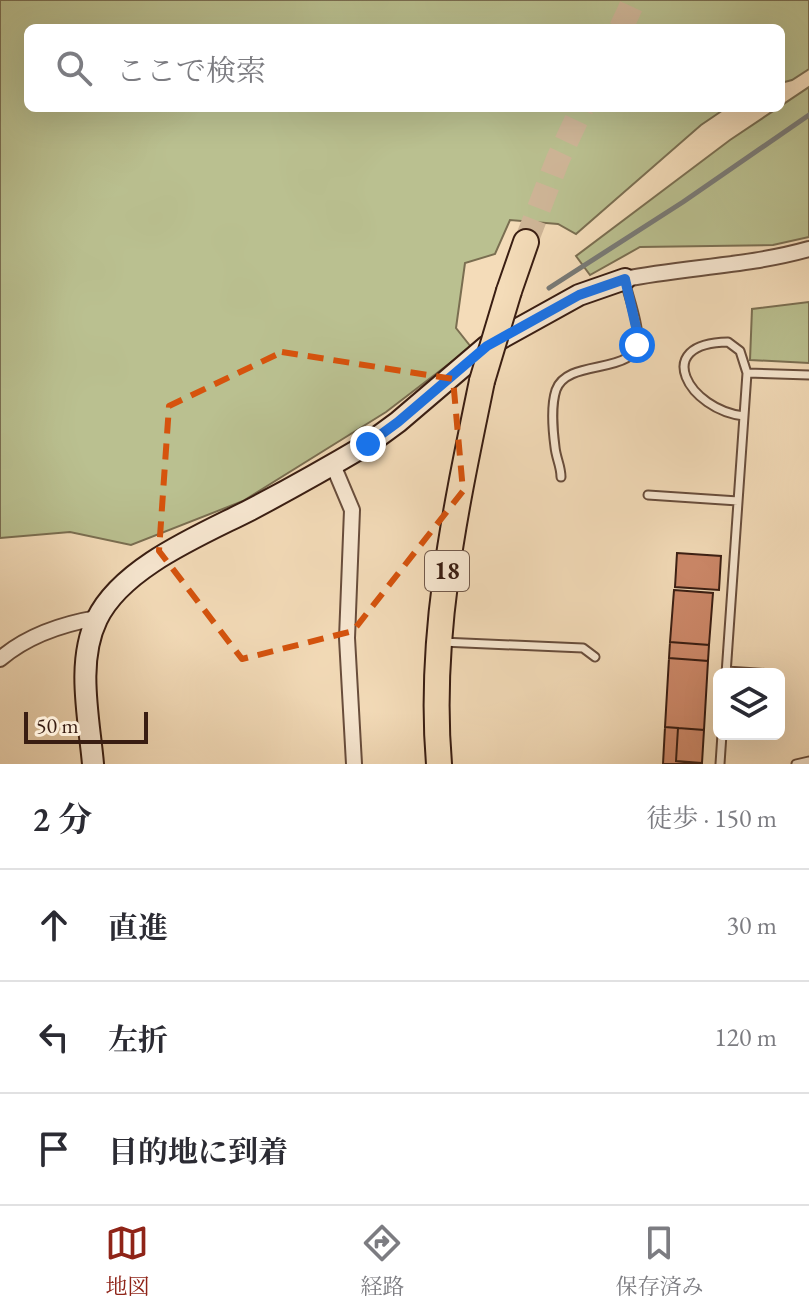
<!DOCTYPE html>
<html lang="ja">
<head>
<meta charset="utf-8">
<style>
  :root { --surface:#fff; --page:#f7f7f7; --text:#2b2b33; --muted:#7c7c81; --line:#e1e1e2; --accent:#8f2418 }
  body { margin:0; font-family:"EB Garamond","Noto Serif JP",serif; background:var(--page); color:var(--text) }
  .controls { position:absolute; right:24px; bottom:24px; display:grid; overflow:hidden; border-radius:12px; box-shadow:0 8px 32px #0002 }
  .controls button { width:72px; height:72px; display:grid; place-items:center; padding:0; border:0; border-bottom:2px solid var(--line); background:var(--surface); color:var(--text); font:40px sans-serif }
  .scale { position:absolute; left:24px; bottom:20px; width:124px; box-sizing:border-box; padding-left:8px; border:4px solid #391d12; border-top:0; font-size:22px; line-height:28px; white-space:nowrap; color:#391d12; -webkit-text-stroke:6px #f8e8d2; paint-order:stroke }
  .stop { position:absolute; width:24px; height:24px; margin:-18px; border:6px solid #1a73e8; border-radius:50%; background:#fff }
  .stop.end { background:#1a73e8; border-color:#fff; box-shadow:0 2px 8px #0008 }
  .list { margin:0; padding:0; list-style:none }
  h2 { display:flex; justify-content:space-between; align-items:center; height:104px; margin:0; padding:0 32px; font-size:34px }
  h2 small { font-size:26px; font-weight:400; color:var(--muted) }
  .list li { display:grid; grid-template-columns:52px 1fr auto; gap:24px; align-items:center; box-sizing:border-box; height:112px; padding:0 32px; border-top:2px solid var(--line) }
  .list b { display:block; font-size:30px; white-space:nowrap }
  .list em { font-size:26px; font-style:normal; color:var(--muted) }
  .icon { flex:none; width:44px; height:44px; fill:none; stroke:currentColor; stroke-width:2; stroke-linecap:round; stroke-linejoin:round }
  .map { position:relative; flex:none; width:809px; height:764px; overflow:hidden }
  .search { position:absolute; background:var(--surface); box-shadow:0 8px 32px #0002; left:24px; right:24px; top:24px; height:88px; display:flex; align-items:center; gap:20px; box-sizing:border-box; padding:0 28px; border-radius:12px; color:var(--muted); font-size:30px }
  .sheet { height:440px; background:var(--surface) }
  nav { display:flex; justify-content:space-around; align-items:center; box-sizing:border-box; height:112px; border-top:2px solid var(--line); background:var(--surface); font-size:22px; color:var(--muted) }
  nav a { display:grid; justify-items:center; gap:4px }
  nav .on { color:var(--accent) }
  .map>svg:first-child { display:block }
  .green { fill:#bac090; stroke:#7a6e51; stroke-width:2 }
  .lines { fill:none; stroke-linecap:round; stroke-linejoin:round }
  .stream { stroke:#787a77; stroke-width:5 }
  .building { fill:#cd8869; stroke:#391d12; stroke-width:2 }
  .highway-tunnel { stroke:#cfb698; stroke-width:24; stroke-dasharray:24 12; stroke-linecap:butt }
  .lane-casing { stroke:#684d3c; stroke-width:11 }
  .street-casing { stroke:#684d3c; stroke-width:18 }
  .secondary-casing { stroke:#391d12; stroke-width:24 }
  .highway-casing { stroke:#391d12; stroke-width:28 }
  .lane { stroke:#f8e8d2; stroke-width:7 }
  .street { stroke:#f8e8d2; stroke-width:14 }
  .secondary { stroke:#f8e8d2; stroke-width:20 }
  .highway { stroke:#f4dcb9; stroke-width:24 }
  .highway-bridge-casing { stroke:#391d12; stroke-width:28; stroke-linecap:butt }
  .highway-bridge { stroke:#f4dcb9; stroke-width:24 }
  .route { stroke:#1a73e8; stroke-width:10 }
  .marked { fill:none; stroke:#d6530d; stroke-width:6; stroke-dasharray:16 10; stroke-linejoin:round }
  .labels { text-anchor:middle; stroke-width:6; stroke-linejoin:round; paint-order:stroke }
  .shield { fill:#f8e8d2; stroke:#725a4c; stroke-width:2 }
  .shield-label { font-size:24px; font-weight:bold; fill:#391d12 }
</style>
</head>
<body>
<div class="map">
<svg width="809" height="764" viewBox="0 0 809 764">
  <rect width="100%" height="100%" fill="#f4dcb9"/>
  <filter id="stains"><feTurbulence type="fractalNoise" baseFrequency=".0025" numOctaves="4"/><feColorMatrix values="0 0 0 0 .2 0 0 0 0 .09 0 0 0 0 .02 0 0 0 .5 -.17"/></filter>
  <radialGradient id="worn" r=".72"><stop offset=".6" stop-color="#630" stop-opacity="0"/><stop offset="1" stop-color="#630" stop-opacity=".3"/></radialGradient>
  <path class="green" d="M 0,0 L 809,0 L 809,69 L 792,80 L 781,83 L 781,28 L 28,28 L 28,108 L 726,108 L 701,125 L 576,234 L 558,224 L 510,220 L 495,254 L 465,263 L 456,328 L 471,347 L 386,412 L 243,501 L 131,545 L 70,532 L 0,538 Z
    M 809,87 L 809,237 L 773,245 L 640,247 L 590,275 L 576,256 L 730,140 Z
    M 809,302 L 809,363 L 750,360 L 752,309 Z"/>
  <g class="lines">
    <path class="stream" d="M 549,288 L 683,202 L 809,115"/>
  </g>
  <path class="building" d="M 677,553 L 721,556 L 719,590 L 675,587 Z
    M 674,590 L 713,593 L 709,645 L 670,642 Z
    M 670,642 L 709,645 L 708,661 L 669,658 Z
    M 669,658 L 708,661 L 704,730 L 665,727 Z
    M 665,727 L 678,728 L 676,761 L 702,764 L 663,764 Z
    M 678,728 L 704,730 L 702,763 L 676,761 Z"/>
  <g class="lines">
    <path class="highway-tunnel" d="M 621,28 L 634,0
      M 526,242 L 558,159 L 582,108"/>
    <g class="lane-casing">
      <path id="lane" d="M 747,373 L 809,375
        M 561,477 C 561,466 556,458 555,447 C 553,432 551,405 556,390 C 568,356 640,378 638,336 C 637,318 629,298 625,281
        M 648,495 L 738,501
        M 442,642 L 583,648 L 595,657
        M 727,671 L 771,674
        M 726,674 L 747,373 L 740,351 L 728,342 C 650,343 689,410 744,416
        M 720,764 L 722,734
        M 796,764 L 809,761"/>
    </g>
    <g class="street-casing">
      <path id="street" d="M 625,279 C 686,267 749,266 809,249
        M 333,465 L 352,510 L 347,638 L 354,764
        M 0,659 C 28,635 62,624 97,618"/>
    </g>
    <g class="secondary-casing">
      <path id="secondary" d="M 93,764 C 89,718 76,662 97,619 C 122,567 201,535 250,510 C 290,489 329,467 368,444 L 398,422 L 487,346 L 579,295 L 625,279"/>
    </g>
    <g class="highway-casing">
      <path id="highway" d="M 509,291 L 526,242
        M 439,764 C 428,635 456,507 482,381"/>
    </g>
    <use href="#lane" class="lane"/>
    <use href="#street" class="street"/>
    <use href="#secondary" class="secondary"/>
    <use href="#highway" class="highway"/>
    <g class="highway-bridge-casing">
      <path id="highway-bridge" d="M 482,381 L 509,291"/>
    </g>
    <use href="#highway-bridge" class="highway-bridge"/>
  </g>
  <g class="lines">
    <path class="route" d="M 368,444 L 398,422 L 487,346 L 579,295 L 625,279 L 638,336 L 637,345"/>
  </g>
  <path class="marked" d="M 282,352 L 453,379 L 463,491 L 353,631 L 242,659 L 159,551 L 169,406 Z"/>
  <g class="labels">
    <rect class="shield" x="425" y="551" width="44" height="40" rx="6"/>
    <g class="shield-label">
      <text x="447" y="579">18</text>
    </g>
  </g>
  <rect width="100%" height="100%" filter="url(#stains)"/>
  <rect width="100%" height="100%" fill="url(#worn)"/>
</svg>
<div class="controls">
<button><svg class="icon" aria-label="layers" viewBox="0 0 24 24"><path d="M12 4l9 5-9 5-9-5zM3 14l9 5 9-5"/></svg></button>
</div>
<div class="scale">50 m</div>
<div class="stop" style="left:637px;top:345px"></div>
<div class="stop end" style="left:368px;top:444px"></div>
<div class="search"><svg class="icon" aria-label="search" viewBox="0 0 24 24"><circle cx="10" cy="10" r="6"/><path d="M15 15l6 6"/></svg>ここで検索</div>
</div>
<section class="sheet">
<h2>2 分<small>徒歩 · 150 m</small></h2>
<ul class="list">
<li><svg class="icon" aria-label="ahead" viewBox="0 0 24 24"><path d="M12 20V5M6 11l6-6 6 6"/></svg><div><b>直進</b></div><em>30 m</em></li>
<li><svg class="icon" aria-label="left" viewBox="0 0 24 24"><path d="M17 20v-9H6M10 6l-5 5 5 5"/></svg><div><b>左折</b></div><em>120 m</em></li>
<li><svg class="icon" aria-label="arrive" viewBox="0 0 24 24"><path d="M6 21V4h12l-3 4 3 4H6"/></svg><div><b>目的地に到着</b></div></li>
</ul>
</section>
<nav>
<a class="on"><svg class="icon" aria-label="map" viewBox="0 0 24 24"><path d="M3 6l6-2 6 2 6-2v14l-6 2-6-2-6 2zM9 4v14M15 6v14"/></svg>地図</a>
<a><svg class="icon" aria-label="directions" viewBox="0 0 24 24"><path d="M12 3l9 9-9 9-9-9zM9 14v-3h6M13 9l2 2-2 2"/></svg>経路</a>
<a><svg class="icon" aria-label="saved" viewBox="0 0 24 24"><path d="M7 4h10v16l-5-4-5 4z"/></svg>保存済み</a>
</nav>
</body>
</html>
